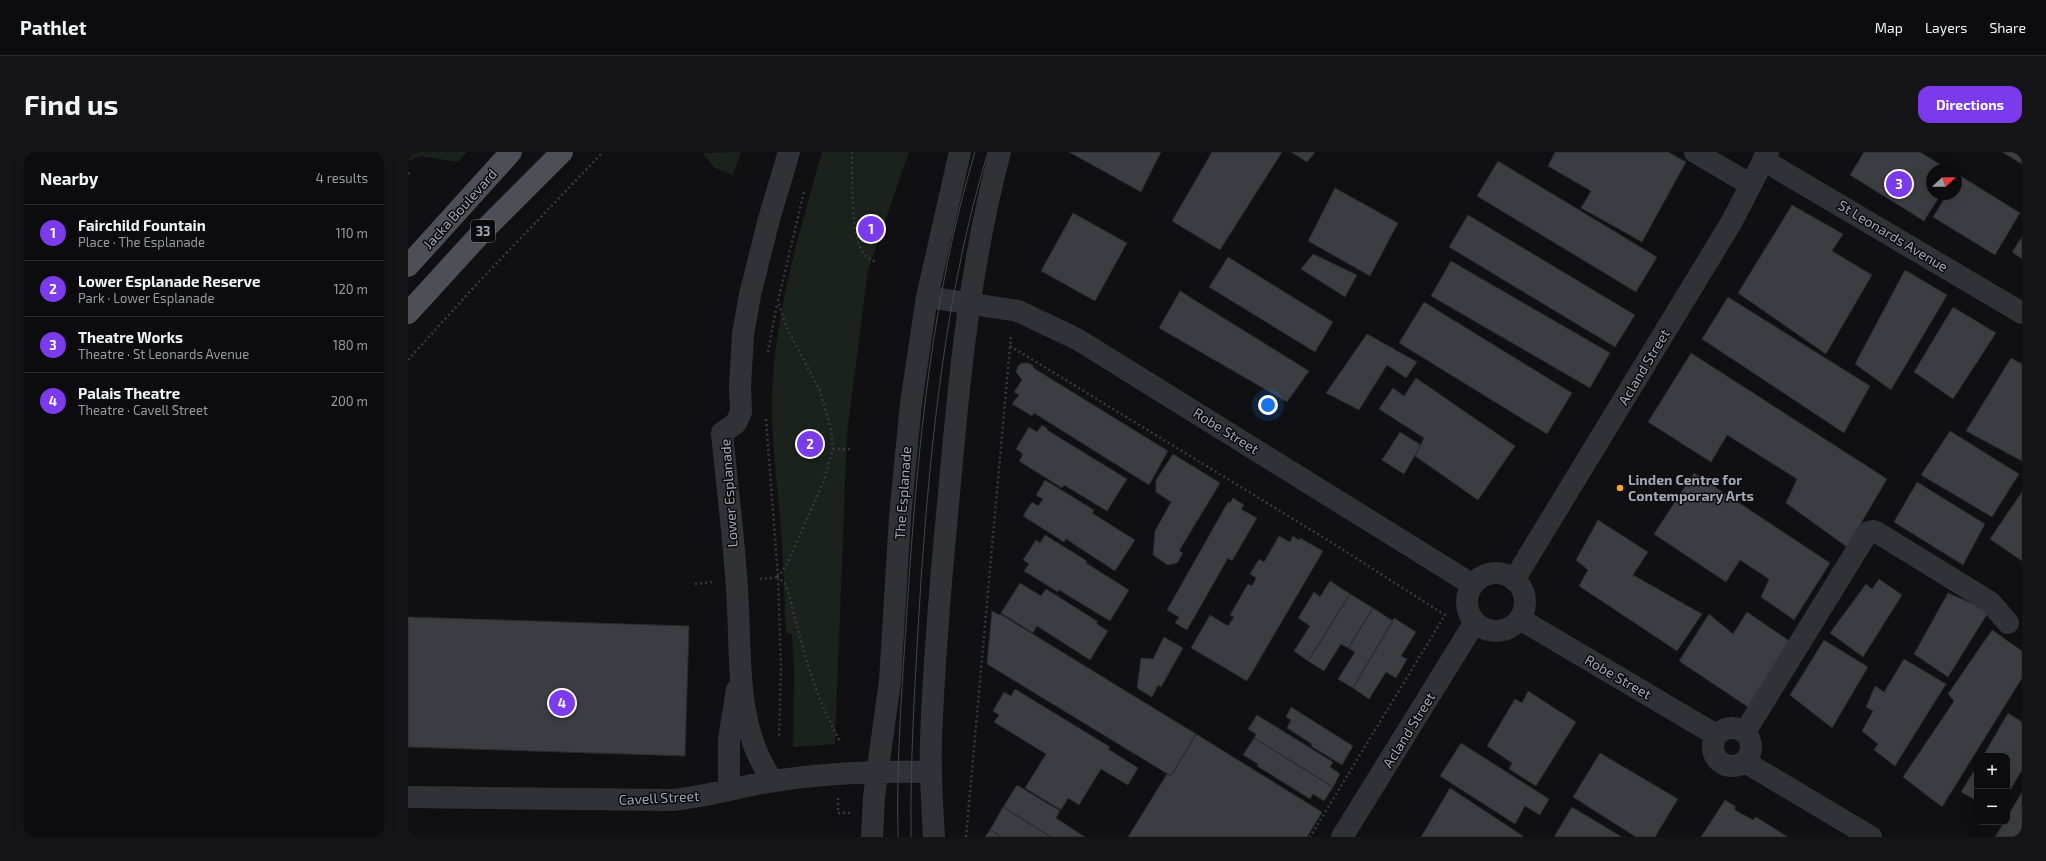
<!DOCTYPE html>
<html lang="en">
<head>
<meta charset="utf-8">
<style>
  :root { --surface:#0c0c0e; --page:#151517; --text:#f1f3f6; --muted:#9a9b9e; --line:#2c2c2e; --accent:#7c3aed }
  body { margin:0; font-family:"Exo 2",sans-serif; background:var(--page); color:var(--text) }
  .controls { position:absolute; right:12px; bottom:12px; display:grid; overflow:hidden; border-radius:8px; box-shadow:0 4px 16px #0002 }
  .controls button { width:36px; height:36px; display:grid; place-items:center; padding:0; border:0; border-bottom:1px solid var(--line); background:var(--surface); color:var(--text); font:20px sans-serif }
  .compass { position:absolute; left:1518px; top:12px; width:36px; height:36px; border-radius:50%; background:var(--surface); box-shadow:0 4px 16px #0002; rotate:68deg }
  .you { position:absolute; left:860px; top:253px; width:14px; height:14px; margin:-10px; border:3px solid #fff; border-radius:50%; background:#1a73e8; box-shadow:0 0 0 6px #1a73e833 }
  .badge { display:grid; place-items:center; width:26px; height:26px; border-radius:50%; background:var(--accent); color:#fff; font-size:13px; font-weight:700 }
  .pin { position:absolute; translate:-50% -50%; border:2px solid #fff; box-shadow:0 1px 4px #0006 }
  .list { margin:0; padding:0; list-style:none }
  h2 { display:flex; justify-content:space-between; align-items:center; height:52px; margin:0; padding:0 16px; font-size:17px }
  h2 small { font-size:13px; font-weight:400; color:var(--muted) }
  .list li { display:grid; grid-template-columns:26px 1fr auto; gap:12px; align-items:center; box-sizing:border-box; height:56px; padding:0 16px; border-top:1px solid var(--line) }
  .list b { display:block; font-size:15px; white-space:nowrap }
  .list p { margin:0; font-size:13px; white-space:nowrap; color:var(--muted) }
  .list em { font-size:13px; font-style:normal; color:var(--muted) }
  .map { position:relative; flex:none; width:1614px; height:685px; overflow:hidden; border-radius:12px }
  header { display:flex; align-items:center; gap:24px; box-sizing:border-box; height:56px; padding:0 20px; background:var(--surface); border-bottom:1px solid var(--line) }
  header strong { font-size:19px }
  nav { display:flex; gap:22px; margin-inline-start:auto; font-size:14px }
  .intro { display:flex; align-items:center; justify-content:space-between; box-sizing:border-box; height:96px; padding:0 24px }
  h1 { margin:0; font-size:28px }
  .button { padding:10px 18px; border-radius:12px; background:var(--accent); color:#fff; font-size:14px; font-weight:700 }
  main { display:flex; gap:24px; padding:0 24px }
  aside { flex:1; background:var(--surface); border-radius:12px; box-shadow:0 4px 16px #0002 }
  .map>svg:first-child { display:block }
  .green { fill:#1a221b }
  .building { fill:#3c3d42; stroke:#2a2a2e }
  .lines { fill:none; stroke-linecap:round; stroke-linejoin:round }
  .path { stroke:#37393e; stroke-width:2.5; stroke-dasharray:2 3; stroke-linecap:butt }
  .minor { stroke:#313237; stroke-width:22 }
  .major { stroke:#4d4f57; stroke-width:22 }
  .tram { stroke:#44464d; stroke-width:1 }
  .poi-dot { fill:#ffaa1b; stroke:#0b0b0d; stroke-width:1.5 }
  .labels { text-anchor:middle; stroke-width:3; stroke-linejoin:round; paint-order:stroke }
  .shield { fill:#0b0b0d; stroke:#737882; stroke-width:1 }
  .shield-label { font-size:13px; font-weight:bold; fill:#a0a7b4 }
  .street-label { font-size:14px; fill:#a0a7b4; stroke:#0b0b0d }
  .poi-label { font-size:14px; font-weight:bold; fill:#a0a7b4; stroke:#0b0b0d; text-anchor:start }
</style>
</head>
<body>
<header>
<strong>Pathlet</strong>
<nav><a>Map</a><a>Layers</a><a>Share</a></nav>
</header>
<div class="intro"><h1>Find us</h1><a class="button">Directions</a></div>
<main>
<aside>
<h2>Nearby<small>4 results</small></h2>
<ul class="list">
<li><span class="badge">1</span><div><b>Fairchild Fountain</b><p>Place · The Esplanade</p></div><em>110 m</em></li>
<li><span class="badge">2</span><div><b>Lower Esplanade Reserve</b><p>Park · Lower Esplanade</p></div><em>120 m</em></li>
<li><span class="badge">3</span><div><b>Theatre Works</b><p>Theatre · St Leonards Avenue</p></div><em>180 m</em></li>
<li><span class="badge">4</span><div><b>Palais Theatre</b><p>Theatre · Cavell Street</p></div><em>200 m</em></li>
</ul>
</aside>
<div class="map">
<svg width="1614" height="685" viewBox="0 0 1614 685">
  <rect width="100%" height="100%" fill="#101012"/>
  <path class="green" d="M 0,0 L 59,0 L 50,10 L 13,4 L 0,9 Z
    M 333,0 L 325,23 L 307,16 L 294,1 Z
    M 414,0 L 501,0 L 460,118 L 439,281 L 427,592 L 385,595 L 386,516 L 384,482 L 378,481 C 376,447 376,413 373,378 C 370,337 364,296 364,255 C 364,167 391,83 414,0 Z"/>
  <path class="building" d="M 661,0 L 753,0 L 733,40 Z
    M 804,0 L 874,0 L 812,98 L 764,69 Z
    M 883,0 L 907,0 L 899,10 Z
    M 1147,0 L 1260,0 L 1278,10 L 1234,90 L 1173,56 L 1183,39 L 1140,14 Z
    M 1456,0 L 1512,0 L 1541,18 L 1524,18 L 1524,42 L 1533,42 L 1516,69 L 1442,23 Z
    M 1594,0 L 1614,0 L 1614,12 Z
    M 1090,9 L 1249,105 L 1228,140 L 1069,44 Z
    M 1551,23 L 1612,61 L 1587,103 L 1525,65 L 1539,42 L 1548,42 L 1548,28 Z
    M 927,36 L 990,71 L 962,124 L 900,89 Z
    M 1384,53 L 1435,82 L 1424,99 L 1464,123 L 1418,202 L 1330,141 Z
    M 665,61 L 719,91 L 687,149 L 633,119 Z
    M 1060,63 L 1227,163 L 1207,195 L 1041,95 Z
    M 1614,85 L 1614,107 L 1604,100 Z
    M 905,102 L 949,123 L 937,145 L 893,117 Z
    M 820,105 L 925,170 L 907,200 L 801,135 Z
    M 1043,109 L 1202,201 L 1182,236 L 1023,144 Z
    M 1497,118 L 1539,143 L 1483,238 L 1447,212 Z
    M 772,139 L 901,219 L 879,250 L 751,176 Z
    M 1320,145 L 1462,234 L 1436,281 L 1294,187 Z
    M 1016,150 L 1164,241 L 1139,282 L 991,191 Z
    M 1545,155 L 1588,181 L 1545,247 L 1506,220 Z
    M 959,182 L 1009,210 L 998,226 L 979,213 L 951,258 L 918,241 Z
    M 1283,201 L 1479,327 L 1439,395 L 1378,351 L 1389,327 L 1319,283 L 1303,310 L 1240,270 Z
    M 1603,206 L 1614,212 L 1614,309 L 1558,279 Z
    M 614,211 L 620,211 L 624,213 L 627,217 L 760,299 L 741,333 L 626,261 L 624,264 L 604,252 L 611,243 L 606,240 L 614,228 L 608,220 L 610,214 Z
    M 1008,226 L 1107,294 L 1070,348 L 1007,304 L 1016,286 L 971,257 L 985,236 L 996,244 Z
    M 634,273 L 640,277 L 639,278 L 719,327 L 699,359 L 656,333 L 654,336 L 611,309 L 615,302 L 608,297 L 621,275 L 629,280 Z
    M 1542,279 L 1611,322 L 1584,365 L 1513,323 Z
    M 992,280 L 1013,293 L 996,322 L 974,308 Z
    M 765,302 L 812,331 L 771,399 L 775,401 L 769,411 L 760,413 L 745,403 L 747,379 L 763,350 L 748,340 L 748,328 Z
    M 1286,321 L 1422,411 L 1386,468 L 1353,445 L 1361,427 L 1332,408 L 1318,430 L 1246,382 Z
    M 637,328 L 686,358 L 684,361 L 727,388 L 707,419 L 658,387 L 656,390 L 615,364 L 624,350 L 630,354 L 635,347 L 628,343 Z
    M 1509,330 L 1577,372 L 1555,413 L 1486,370 Z
    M 1614,340 L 1614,409 L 1582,387 Z
    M 825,346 L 836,353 L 833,357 L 849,366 L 824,409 L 820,406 L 779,478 L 767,471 L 771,465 L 759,458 L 820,350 L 822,351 Z
    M 1190,368 L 1240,400 L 1225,423 L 1294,462 L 1269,499 L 1171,434 L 1180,418 L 1168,408 Z
    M 637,383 L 679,409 L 678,411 L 721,438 L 702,469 L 651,438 L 650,440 L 616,419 L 621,412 L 615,408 L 628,388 L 632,391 Z
    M 871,384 L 882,390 L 885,384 L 891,388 L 892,386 L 915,399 L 839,529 L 783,496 L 802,463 L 820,474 L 826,465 L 822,463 L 840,432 L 844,434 L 848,426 L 842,422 L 851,407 L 856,410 Z
    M 1471,427 L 1494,443 L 1455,505 L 1422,481 L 1458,432 L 1464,437 Z
    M 922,429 L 942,442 L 900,509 L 886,499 L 902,474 L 890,466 L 906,440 L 912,445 Z
    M 612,431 L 633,444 L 638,437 L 689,469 L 689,472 L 700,479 L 682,508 L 629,474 L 625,481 L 593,461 Z
    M 1540,441 L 1581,459 L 1540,525 L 1506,502 Z
    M 942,442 L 965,456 L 940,496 L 933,492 L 916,519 L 900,509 Z
    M 965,456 L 985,469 L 945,536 L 930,527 L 947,500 L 940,496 Z
    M 584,459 L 591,463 L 592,462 L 788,582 L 763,624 L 579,512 Z
    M 1339,460 L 1386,492 L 1343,557 L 1271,509 L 1301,462 L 1325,482 Z
    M 0,465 L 281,474 L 277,604 L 0,595 Z
    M 986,466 L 1008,480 L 993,504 L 999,507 L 988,526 L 978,520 L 961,547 L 945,536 Z
    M 1584,478 L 1614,499 L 1614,526 L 1534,655 L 1495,625 L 1546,549 L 1540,542 Z
    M 756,485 L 775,496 L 753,535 L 750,533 L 744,545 L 729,536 L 733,506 L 745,507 Z
    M 1416,488 L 1460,515 L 1424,576 L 1382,543 Z
    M 1496,507 L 1538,532 L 1487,614 L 1466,598 L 1470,592 L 1454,579 L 1465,559 L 1458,555 L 1467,534 L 1476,540 Z
    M 607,537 L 702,595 L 700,597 L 730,616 L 720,633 L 693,617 L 671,653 L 660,646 L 653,658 L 617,636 L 638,602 L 586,570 L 591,563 L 585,559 L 596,540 L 603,544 Z
    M 1120,539 L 1168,570 L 1128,634 L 1101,617 L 1104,611 L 1079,594 L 1107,547 L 1114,551 Z
    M 883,555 L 945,594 L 934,613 L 903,594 L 904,592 L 879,576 L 883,568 L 878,565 Z
    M 1600,561 L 1614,570 L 1614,618 L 1599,643 L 1599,604 L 1575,604 Z
    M 849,563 L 925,610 L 922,615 L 932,622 L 925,635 L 846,586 L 848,582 L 840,577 Z
    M 788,582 L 914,660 L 899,685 L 720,685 L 759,622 L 763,624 Z
    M 846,586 L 925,635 L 916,649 L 905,642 L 902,647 L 849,614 L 850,612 L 835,603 Z
    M 1053,591 L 1141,647 L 1132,663 L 1117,654 L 1107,672 L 1032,624 Z
    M 1192,601 L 1270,647 L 1247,685 L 1228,685 L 1165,645 Z
    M 1569,614 L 1569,649 L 1553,640 Z
    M 609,633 L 652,659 L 648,666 L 677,685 L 643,685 L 595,655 Z
    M 1042,636 L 1115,684 L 1115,685 L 1013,685 Z
    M 1614,640 L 1614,685 L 1587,685 L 1596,670 L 1599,670 L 1599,665 Z
    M 1317,648 L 1327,654 L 1327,658 L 1345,668 L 1348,665 L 1380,685 L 1293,685 Z
    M 595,655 L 643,685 L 594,685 L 582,678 Z
    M 1164,655 L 1214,685 L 1146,685 Z
    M 582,678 L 594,685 L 577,685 Z"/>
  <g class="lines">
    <path class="path" d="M 444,0 C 445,25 442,78 454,99 C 458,105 462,108 468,110
      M 0,21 L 2,22
      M 396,40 L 370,149 L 378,174 L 412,239 L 423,277 L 425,297 L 415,331 L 379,412 L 370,425 L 377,432 L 381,442 C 394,495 406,543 433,591
      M 602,194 L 926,392 L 1037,463 L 902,685
      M 360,200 L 369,152
      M 0,208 L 67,134 L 195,0
      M 358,267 L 370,425 L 373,514 L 371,585
      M 425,297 L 443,297
      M 352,427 L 370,425
      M 287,432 L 305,430
      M 430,646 L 430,661 L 442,661
      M 558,685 L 603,183"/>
    <path class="minor" d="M 1287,0 L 1343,33
      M 1355,8 L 1614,161
      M 519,145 L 610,159 L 669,187 L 1065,433
      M1059 450a29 29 0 1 1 58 0a29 29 0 1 1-58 0Z
      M 1106,428 L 1323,71 L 1360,0
      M 1112,467 L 1308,583
      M1305 595a19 19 0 1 1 38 0a19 19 0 1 1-38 0Z
      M 1337,580 L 1460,380 L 1465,379 L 1470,381 L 1582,450 L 1600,471
      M 1337,610 L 1463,685
      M 365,629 C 325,574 334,502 329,438 C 326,386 319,334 314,281 L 328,271 L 333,260 L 332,234 L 335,182 L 342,143 L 361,67 L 381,0
      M 321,638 L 321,587 L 329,538
      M 0,645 L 264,648 C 299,645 332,634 366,629 C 418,621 470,619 523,620
      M 464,685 L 466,645 L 482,529 L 492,365 L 503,251 L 519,145 L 552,0
      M 526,685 C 524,653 522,620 523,588 C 526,506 533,424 541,342 C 551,227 562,112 592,0
      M 934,685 L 1067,470"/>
    <path class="major" d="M 0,114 L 103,0
      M 0,161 L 75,79 L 154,0"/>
    <path class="tram" d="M 490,685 C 488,604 495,523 500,442 C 510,293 524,144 567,0
      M 503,685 C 502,599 508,514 513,428 C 523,285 538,138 580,0"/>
  </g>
  <circle class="poi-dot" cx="1212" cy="336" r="4"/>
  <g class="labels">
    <rect class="shield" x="63" y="68" width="24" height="22" rx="3"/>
    <g class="shield-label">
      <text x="75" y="84">33</text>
    </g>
    <g class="street-label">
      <text transform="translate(52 57) rotate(-48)" y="5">Jacka Boulevard</text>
      <text transform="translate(1485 84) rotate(31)" y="5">St Leonards Avenue</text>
      <text transform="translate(1236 215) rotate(-59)" y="5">Acland Street</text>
      <text transform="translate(818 279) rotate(32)" y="5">Robe Street</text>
      <text transform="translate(321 341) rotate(-94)" y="5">Lower Esplanade</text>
      <text transform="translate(495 341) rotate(-86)" y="5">The Esplanade</text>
      <text transform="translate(1210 525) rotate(30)" y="5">Robe Street</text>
      <text transform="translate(1001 578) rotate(-58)" y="5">Acland Street</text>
      <text transform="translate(251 646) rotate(-3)" y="5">Cavell Street</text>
    </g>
    <g class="poi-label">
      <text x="1220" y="333">Linden Centre for<tspan x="1220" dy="16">Contemporary Arts</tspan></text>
    </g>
  </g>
</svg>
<div class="controls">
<button>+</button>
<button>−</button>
</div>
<svg class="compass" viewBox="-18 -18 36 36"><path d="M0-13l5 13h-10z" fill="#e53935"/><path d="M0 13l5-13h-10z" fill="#9a9b9e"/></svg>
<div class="you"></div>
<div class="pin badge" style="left:463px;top:77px">1</div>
<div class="pin badge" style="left:402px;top:292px">2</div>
<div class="pin badge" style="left:1491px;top:32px">3</div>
<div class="pin badge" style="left:154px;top:551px">4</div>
</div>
</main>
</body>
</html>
